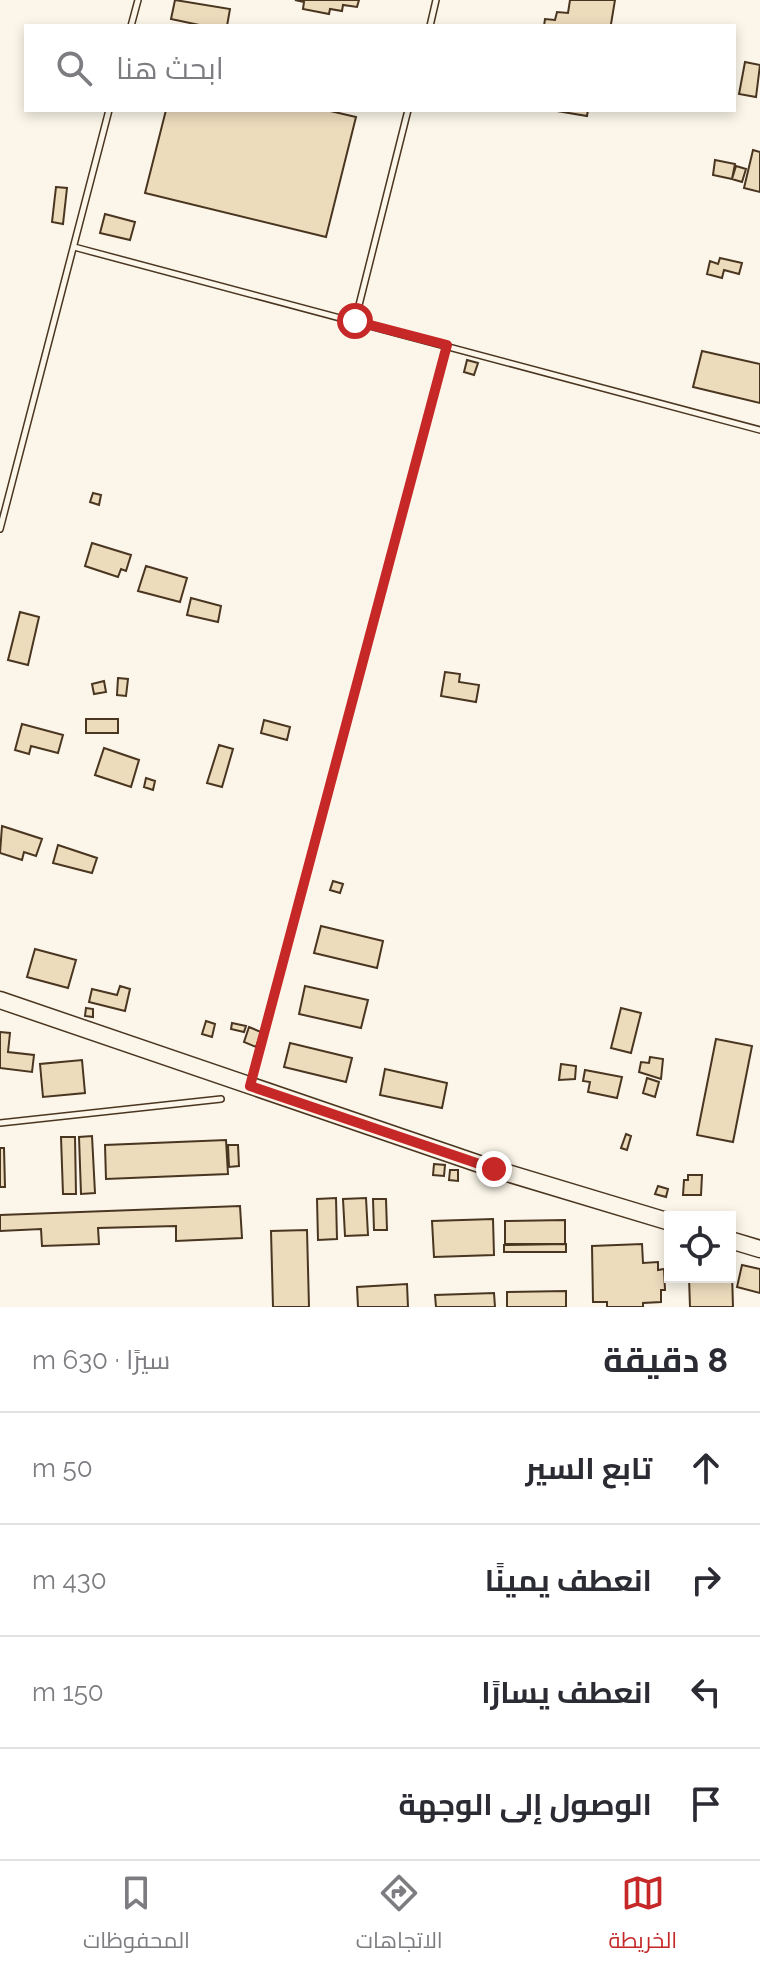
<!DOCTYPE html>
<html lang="ar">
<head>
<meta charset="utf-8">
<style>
  :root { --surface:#fff; --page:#f7f7f7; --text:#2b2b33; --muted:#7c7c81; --line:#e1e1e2; --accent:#c62828 }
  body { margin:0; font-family:Raleway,Cairo,sans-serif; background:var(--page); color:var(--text); direction:rtl }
  .controls { position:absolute; right:24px; bottom:24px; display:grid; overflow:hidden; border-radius:0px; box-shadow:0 4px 12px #0003 }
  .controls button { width:72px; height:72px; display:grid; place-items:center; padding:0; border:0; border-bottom:2px solid var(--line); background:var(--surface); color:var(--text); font:40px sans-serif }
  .stop { position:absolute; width:24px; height:24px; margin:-18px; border:6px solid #c62828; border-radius:50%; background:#fff }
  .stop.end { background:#c62828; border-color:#fff; box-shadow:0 2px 8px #0008 }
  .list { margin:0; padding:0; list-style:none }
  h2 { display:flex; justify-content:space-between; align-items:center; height:104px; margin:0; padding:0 32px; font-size:34px }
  h2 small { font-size:26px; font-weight:400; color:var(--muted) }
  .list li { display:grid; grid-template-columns:52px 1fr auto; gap:24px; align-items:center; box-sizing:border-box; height:112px; padding:0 32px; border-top:2px solid var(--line) }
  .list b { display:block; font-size:30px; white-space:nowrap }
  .list em { font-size:26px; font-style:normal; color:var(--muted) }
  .icon { flex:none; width:44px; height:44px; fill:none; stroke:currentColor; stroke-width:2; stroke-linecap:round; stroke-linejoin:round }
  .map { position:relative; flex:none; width:760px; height:1307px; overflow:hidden; direction:ltr }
  .search { position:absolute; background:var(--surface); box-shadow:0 4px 12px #0003; left:24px; right:24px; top:24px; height:88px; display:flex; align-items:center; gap:20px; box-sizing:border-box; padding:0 28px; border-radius:0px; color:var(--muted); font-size:30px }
  .sheet { height:552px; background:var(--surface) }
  nav { display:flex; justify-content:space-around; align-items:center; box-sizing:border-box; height:112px; border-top:2px solid var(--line); background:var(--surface); font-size:22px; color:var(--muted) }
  nav a { display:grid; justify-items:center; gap:4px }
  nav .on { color:var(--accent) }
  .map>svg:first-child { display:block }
  .building { fill:#ecdcbc; stroke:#4a3520; stroke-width:2 }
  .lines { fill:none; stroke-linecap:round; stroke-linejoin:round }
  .lane-casing { stroke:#4a3520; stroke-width:8 }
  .primary-casing { stroke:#4a3520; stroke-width:19 }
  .lane { stroke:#fbf6e9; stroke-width:5 }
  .primary { stroke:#fbf6e9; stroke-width:16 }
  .route { stroke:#c62828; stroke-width:10 }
</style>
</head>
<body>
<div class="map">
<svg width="760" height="1307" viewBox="0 0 760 1307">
  <rect width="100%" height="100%" fill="#fbf6e9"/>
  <path class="building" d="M 175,0 L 230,9 L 227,26 L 204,26 L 171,19 Z
    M 295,0 L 359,0 L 357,7 L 343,5 L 342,11 L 330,9 L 329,14 L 303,9 L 304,2 Z
    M 570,0 L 615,0 L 611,24 L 614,26 L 544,26 L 545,19 L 555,20 L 557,12 L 568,13 Z
    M 745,62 L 760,65 L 756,97 L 739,94 Z
    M 166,110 L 326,110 L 356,117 L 326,237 L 145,193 Z
    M 551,110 L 588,110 L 587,116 Z
    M 753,150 L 760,152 L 760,192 L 744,188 Z
    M 715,160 L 735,164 L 732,179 L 713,175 Z
    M 736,166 L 746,169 L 742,182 L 732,179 Z
    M 56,187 L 67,188 L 63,224 L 52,222 Z
    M 105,214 L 135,222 L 130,240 L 100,233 Z
    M 720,258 L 742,263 L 739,274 L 724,270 L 722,278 L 707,274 L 710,261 L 718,264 Z
    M 702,351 L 760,364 L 760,403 L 693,387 Z
    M 467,360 L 478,363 L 474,375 L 464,372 Z
    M 93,493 L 101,495 L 99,505 L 90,502 Z
    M 92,543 L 131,555 L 126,571 L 121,569 L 118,577 L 85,566 Z
    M 146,566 L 187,578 L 180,602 L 138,591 Z
    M 191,598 L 221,606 L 218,622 L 187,615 Z
    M 20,612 L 39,617 L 28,665 L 8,660 Z
    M 445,672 L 460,674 L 459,682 L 479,685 L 476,702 L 441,696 Z
    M 118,678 L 128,679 L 126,696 L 117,695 Z
    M 104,681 L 106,692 L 94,694 L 92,684 Z
    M 86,719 L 118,719 L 118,733 L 86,733 Z
    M 264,720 L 290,727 L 287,740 L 261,733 Z
    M 22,724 L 63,735 L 58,753 L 31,746 L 29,754 L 15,750 Z
    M 219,745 L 233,749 L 222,787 L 207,783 Z
    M 104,748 L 139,760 L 131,787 L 95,775 Z
    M 146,778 L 155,781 L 153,790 L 144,787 Z
    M 2,826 L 42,839 L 36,856 L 24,852 L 22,860 L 0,853 Z
    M 58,845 L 97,858 L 92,873 L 53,863 Z
    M 333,881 L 343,884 L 340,893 L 330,890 Z
    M 321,926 L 383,941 L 377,968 L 314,953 Z
    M 35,949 L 76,960 L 68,988 L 27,977 Z
    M 120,986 L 130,989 L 125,1011 L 89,1002 L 92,989 L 117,995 Z
    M 305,986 L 368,1000 L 361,1028 L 299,1014 Z
    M 86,1008 L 93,1009 L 93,1017 L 85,1016 Z
    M 621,1008 L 641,1013 L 631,1053 L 611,1048 Z
    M 206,1021 L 215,1024 L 212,1037 L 202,1034 Z
    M 232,1023 L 246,1026 L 244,1032 L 231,1029 Z
    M 249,1027 L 261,1032 L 256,1047 L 244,1042 Z
    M 0,1032 L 10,1033 L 8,1052 L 34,1055 L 32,1072 L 0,1068 Z
    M 716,1039 L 752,1046 L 733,1142 L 697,1135 Z
    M 290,1043 L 352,1058 L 346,1082 L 284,1067 Z
    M 650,1057 L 663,1059 L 661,1079 L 639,1072 L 641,1062 L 649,1063 Z
    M 82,1060 L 85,1093 L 43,1097 L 40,1064 Z
    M 561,1064 L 576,1066 L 575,1079 L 559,1080 Z
    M 385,1069 L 447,1083 L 442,1108 L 380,1095 Z
    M 585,1070 L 622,1077 L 617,1098 L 588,1092 L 590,1082 L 583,1081 Z
    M 647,1078 L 659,1082 L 655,1097 L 643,1093 Z
    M 626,1134 L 631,1136 L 627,1150 L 621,1148 Z
    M 92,1136 L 95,1193 L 81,1194 L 79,1137 Z
    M 61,1137 L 75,1137 L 76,1194 L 63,1194 Z
    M 226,1140 L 228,1174 L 106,1179 L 105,1145 Z
    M 228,1145 L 238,1145 L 239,1166 L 229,1167 Z
    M 0,1148 L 4,1148 L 5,1187 L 0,1187 Z
    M 434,1164 L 445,1165 L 444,1176 L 433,1175 Z
    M 450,1170 L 458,1170 L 458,1181 L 449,1180 Z
    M 688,1175 L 702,1175 L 701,1195 L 683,1195 L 684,1180 L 688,1180 Z
    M 658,1186 L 668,1189 L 666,1197 L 655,1194 Z
    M 336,1198 L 337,1239 L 318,1240 L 317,1199 Z
    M 366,1198 L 368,1235 L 345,1236 L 343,1199 Z
    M 373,1199 L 386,1199 L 387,1230 L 374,1230 Z
    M 240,1206 L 242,1238 L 176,1241 L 176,1226 L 98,1228 L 99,1244 L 42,1246 L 41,1229 L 0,1231 L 0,1215 Z
    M 493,1219 L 494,1255 L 434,1257 L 432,1221 Z
    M 565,1220 L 565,1244 L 505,1244 L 505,1221 Z
    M 307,1230 L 309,1307 L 273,1307 L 271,1231 Z
    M 566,1244 L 566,1252 L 504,1252 L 504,1245 Z
    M 642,1244 L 643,1263 L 658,1262 L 658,1270 L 664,1269 L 665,1290 L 661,1290 L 661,1302 L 643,1303 L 643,1307 L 607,1307 L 607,1302 L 593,1302 L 592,1246 Z
    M 742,1265 L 760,1269 L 760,1293 L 737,1287 Z
    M 730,1273 L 732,1273 L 733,1307 L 690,1307 L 689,1277 L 730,1277 Z
    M 407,1284 L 408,1307 L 358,1307 L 357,1287 Z
    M 566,1291 L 566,1307 L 507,1307 L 507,1292 Z
    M 494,1293 L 495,1307 L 436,1307 L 435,1295 Z"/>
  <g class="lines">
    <g class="lane-casing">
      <path id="lane" d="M 131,26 L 138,0
        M 430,26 L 436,0
        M 74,247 L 760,430
        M 355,321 L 408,110
        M 0,529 L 109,110
        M 251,1081 L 447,345
        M 0,1123 L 221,1099"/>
    </g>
    <g class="primary-casing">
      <path id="primary" d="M 0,1000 L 494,1169 L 670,1222
        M 730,1240 L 760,1249"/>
    </g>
    <use href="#lane" class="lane"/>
    <use href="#primary" class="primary"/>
  </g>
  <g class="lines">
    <path class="route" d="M 355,321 L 447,345 L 250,1086 L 494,1169"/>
  </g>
</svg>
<div class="controls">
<button><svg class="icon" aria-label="locate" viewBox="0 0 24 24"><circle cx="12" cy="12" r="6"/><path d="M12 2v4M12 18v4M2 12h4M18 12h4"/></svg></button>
</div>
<div class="stop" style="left:355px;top:321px"></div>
<div class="stop end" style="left:494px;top:1169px"></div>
<div class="search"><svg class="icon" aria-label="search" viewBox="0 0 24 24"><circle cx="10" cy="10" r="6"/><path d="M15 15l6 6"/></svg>ابحث هنا</div>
</div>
<section class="sheet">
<h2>8 دقيقة<small>سيرًا · 630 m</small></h2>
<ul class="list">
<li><svg class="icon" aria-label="ahead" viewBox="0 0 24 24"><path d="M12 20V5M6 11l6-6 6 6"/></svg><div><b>تابع السير</b></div><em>50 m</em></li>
<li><svg class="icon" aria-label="right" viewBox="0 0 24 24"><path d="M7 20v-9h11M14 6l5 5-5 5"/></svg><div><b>انعطف يمينًا</b></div><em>430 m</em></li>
<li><svg class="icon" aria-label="left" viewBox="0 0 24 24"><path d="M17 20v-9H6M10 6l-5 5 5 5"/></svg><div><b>انعطف يسارًا</b></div><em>150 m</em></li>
<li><svg class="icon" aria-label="arrive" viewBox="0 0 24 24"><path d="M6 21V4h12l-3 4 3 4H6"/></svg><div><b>الوصول إلى الوجهة</b></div></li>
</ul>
</section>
<nav>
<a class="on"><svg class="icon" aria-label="map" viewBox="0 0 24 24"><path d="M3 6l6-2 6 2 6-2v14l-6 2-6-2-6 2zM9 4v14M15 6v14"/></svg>الخريطة</a>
<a><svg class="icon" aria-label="directions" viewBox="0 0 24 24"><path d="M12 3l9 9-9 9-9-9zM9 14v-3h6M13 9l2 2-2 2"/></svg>الاتجاهات</a>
<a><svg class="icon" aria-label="saved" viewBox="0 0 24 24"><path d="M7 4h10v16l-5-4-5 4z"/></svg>المحفوظات</a>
</nav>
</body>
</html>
